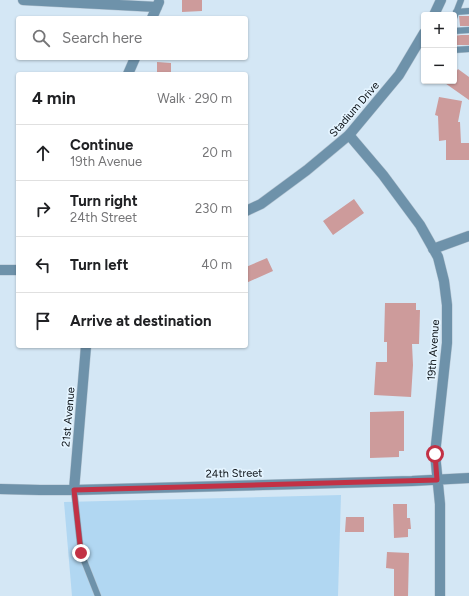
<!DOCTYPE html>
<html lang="en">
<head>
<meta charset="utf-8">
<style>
  :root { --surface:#fff; --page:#f6f6f6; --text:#202124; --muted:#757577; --line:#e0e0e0 }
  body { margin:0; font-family:Figtree,sans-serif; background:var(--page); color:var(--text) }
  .controls { position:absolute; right:12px; top:12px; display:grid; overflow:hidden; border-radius:4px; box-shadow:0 1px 3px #0004 }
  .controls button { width:36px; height:36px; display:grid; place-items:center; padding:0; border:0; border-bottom:1px solid var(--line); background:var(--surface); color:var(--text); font:20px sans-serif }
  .stop { position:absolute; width:12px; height:12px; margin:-9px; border:3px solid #c23145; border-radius:50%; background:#fff }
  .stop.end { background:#c23145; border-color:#fff; box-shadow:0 1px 4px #0008 }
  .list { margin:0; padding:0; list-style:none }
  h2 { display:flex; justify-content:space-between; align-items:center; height:52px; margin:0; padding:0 16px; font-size:17px }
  h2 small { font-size:13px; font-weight:400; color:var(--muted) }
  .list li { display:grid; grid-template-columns:26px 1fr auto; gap:12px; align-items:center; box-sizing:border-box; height:56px; padding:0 16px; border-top:1px solid var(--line) }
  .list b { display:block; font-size:15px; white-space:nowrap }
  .list p { margin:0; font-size:13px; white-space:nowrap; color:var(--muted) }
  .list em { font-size:13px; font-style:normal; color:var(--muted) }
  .icon { flex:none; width:22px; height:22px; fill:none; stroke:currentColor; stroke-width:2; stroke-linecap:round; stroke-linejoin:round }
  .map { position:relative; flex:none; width:469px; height:596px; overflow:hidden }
  .search { position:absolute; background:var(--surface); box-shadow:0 1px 3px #0004; left:16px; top:16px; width:232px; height:44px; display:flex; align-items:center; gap:10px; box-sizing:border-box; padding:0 14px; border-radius:4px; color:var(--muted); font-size:15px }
  .panel { position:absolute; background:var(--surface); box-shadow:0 1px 3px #0004; left:16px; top:72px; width:232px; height:276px; border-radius:4px }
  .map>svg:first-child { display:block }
  .green { fill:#b1d7f2 }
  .building { fill:#cd9b9b }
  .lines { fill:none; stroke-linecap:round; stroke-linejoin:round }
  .service-casing { stroke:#b4c4d1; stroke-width:7 }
  .minor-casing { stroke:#b4c4d1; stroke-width:11 }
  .tertiary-casing { stroke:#b4c4d1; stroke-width:11 }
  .service { stroke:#6e92aa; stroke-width:6 }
  .minor { stroke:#6e92aa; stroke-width:10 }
  .tertiary { stroke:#6e92aa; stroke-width:10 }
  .route { stroke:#c23145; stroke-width:5 }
  .labels { text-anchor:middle; stroke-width:3.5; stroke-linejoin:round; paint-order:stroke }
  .street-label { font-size:11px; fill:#090f14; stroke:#e4f4ff }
</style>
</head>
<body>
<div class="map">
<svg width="469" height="596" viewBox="0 0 469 596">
  <rect width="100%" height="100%" fill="#d4e7f5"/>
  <path class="green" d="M 341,495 L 338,596 L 72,596 L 64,502 Z"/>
  <path class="building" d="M 182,0 L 202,0 L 202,11 L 182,12 Z
    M 459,16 L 469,16 L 469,26 L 460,26 Z
    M 461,35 L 469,35 L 469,45 L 454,45 L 454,36 Z
    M 157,62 L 171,63 L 171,74 L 157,74 Z
    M 458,69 L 469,77 L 469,100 L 442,81 L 454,81 L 454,75 Z
    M 439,97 L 462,101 L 458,122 L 460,122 L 461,143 L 469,143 L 469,160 L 446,160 L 446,140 L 439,141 L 438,116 L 435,115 Z
    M 354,199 L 364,213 L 333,235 L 323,221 Z
    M 267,258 L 273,271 L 246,283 L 246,267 Z
    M 385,303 L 416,303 L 416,310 L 420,310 L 419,344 L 412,344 L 413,365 L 411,397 L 374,395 L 376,362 L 387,362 L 387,342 L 384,342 Z
    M 404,411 L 404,451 L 399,451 L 399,457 L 370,458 L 370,412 Z
    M 393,504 L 407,504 L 407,518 L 410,518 L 411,529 L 408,529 L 408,537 L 394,538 Z
    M 346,517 L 364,517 L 364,532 L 345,532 Z
    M 387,552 L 409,553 L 408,596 L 394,596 L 394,569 L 386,568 Z"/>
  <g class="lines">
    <g class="service-casing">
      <path id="service" d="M 456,12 L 469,11
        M 454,18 L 461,0
        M 454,31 L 469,30
        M 454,50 L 469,49
        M 74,490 L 81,553 L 98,596"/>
    </g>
    <g class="minor-casing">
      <path id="minor" d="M 23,0 L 157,7
        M 152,18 L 159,2
        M 128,74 L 135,58
        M 349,135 L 383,175 L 420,225 L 438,257 L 444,281 L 447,305 L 447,343 L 435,454 L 440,504 L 440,596
        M 433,249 L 469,236
        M 0,489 L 40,490 L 74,490 L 412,481 L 469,478
        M 74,490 L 86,346"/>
    </g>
    <g class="tertiary-casing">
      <path id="tertiary" d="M 434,15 L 441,0
        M 246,211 L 261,204 L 307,170 L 349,135 L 399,75 L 424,33
        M 0,270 L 18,270"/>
    </g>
    <use href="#service" class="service"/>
    <use href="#minor" class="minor"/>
    <use href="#tertiary" class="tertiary"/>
  </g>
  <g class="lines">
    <path class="route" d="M 81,553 L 74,490 L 437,480 L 435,454"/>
  </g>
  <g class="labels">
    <g class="street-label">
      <text transform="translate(354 109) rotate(-49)" y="4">Stadium Drive</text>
      <text transform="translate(433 350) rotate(-86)" y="4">19th Avenue</text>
      <text transform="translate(68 417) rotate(-85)" y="4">21st Avenue</text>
      <text transform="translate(234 473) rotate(-1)" y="4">24th Street</text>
    </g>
  </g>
</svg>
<div class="controls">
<button>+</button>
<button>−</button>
</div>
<div class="stop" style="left:435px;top:454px"></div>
<div class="stop end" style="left:81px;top:553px"></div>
<div class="search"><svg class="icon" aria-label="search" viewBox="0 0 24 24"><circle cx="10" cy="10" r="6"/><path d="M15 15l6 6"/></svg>Search here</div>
<section class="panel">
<h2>4 min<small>Walk · 290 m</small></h2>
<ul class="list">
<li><svg class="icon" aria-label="ahead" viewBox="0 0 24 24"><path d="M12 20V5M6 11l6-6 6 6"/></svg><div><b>Continue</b><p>19th Avenue</p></div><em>20 m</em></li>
<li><svg class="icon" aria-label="right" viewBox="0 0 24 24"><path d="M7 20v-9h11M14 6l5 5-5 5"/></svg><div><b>Turn right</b><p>24th Street</p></div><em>230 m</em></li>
<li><svg class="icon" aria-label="left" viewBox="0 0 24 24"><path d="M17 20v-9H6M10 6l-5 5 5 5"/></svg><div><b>Turn left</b></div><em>40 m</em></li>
<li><svg class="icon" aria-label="arrive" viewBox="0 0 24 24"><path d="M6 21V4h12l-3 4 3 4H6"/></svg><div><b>Arrive at destination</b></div></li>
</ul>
</section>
</div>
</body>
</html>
